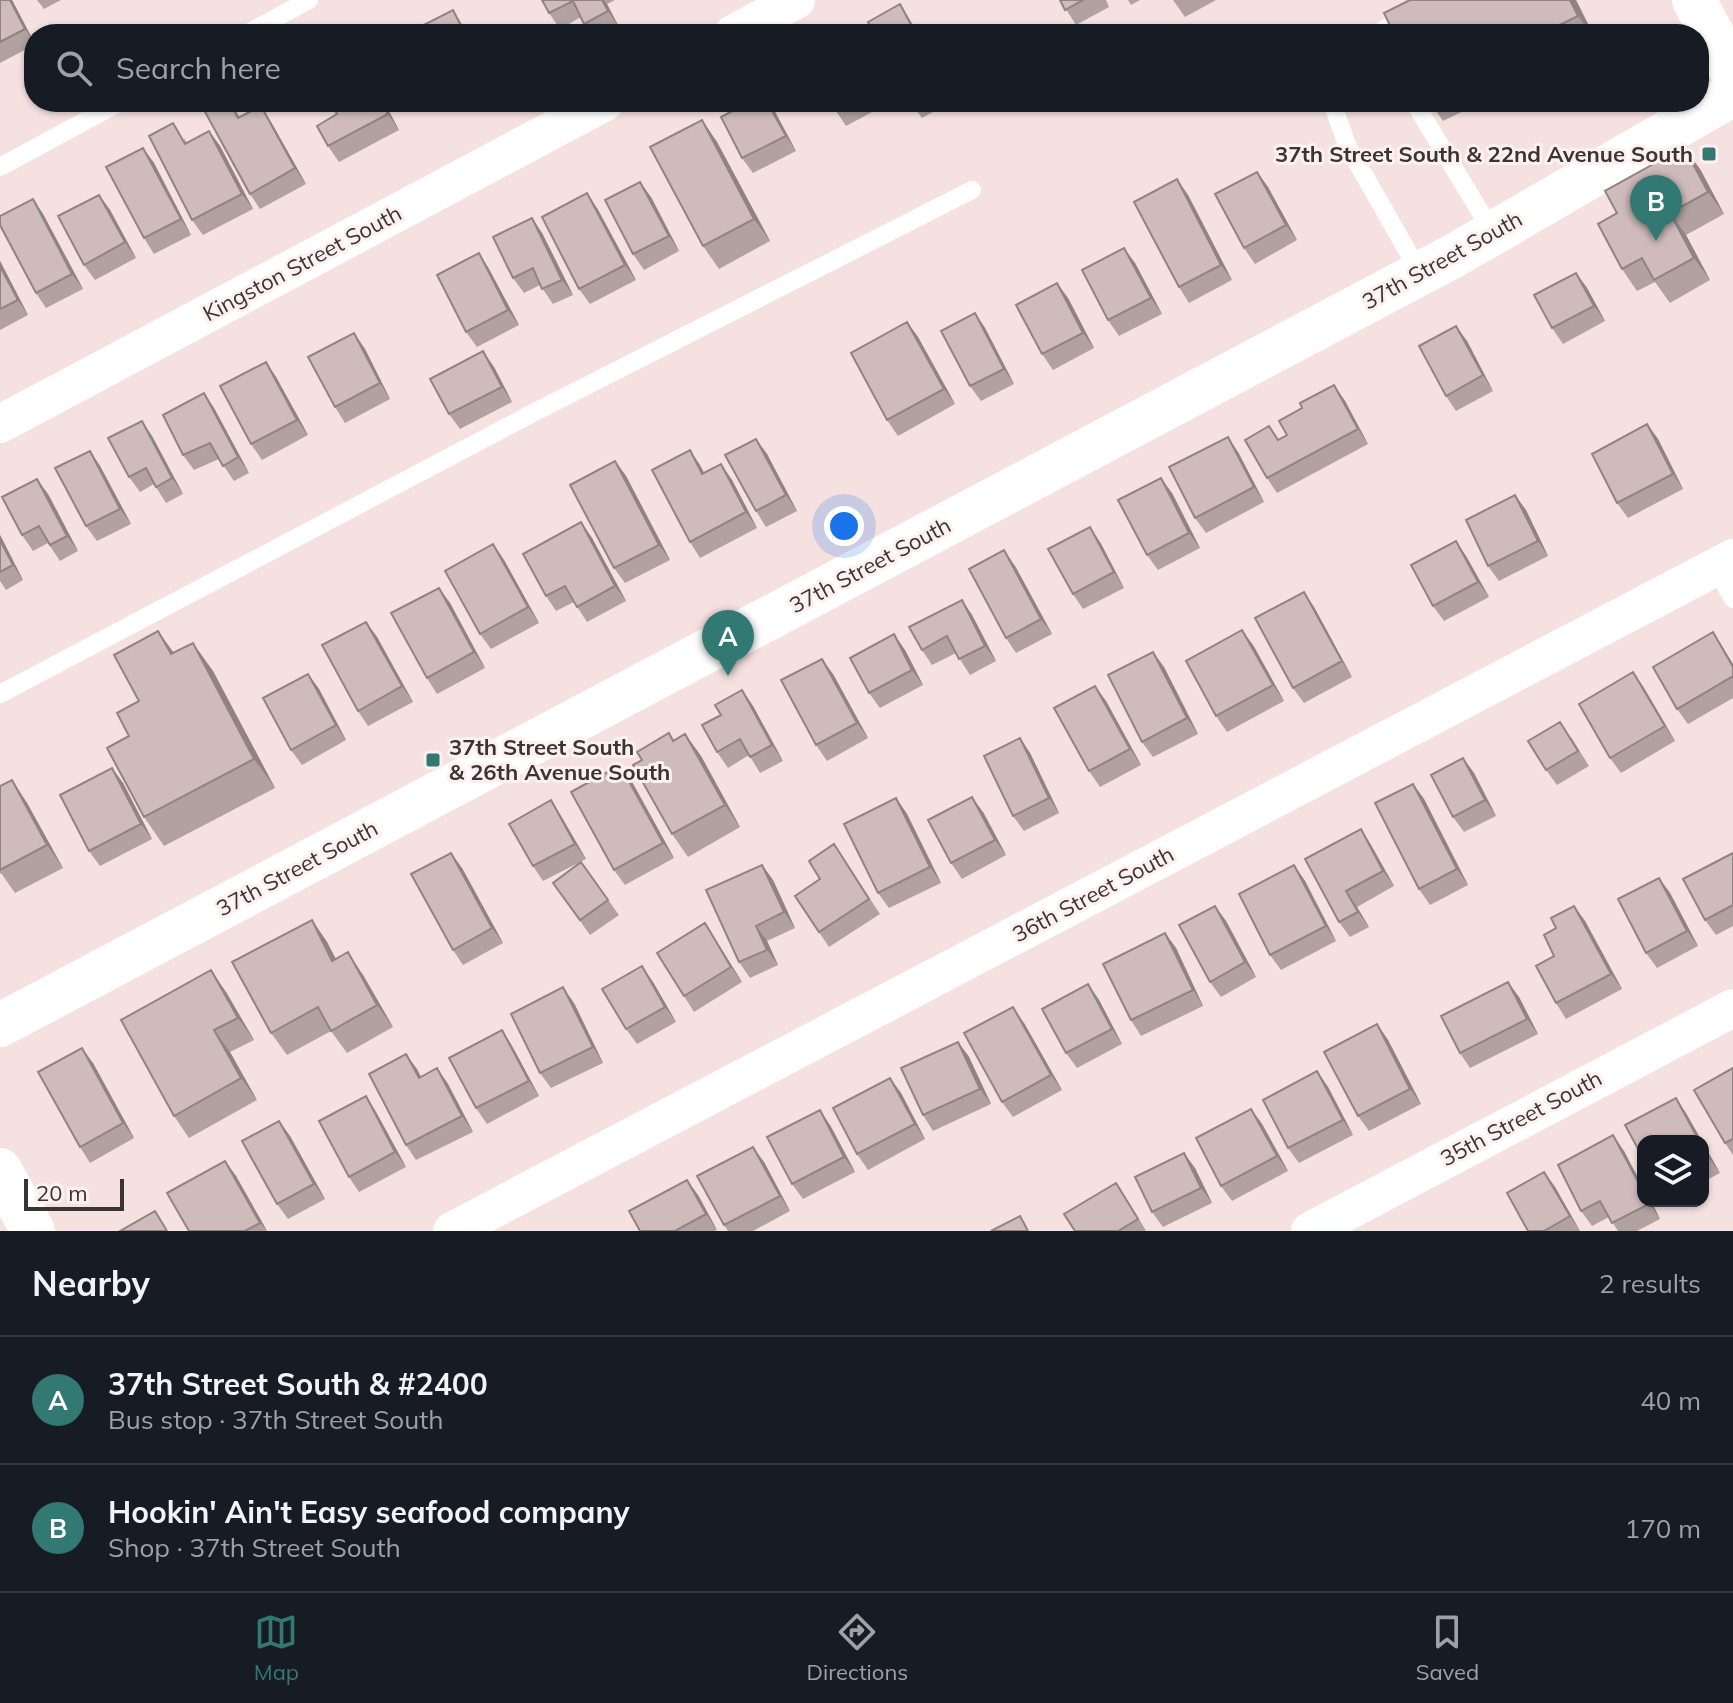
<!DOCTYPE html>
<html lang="en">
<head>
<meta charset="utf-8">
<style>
  :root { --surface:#171b24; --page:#242831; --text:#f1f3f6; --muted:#9ea1a6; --line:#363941; --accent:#327973 }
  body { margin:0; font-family:Mulish,sans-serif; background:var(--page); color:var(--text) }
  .controls { position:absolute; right:24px; bottom:24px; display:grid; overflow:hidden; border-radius:16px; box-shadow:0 2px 6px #0004 }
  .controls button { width:72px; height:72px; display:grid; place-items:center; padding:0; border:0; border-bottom:2px solid var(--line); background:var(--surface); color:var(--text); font:40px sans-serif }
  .scale { position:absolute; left:24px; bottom:20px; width:100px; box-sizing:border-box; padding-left:8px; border:4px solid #3c3434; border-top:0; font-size:22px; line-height:28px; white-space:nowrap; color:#3c3434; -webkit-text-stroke:6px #fdf1f0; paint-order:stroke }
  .you { position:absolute; left:844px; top:526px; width:28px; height:28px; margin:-20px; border:6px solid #fff; border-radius:50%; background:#1a73e8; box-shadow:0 0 0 12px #1a73e833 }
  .badge { display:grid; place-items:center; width:52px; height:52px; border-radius:50%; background:var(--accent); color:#fff; font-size:26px; font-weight:700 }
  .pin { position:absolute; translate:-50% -66px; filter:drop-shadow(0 2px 4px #0008) }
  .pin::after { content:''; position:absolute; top:42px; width:28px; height:24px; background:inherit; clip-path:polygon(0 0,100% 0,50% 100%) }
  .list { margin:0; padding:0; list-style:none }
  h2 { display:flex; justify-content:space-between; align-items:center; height:104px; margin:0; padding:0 32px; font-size:34px }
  h2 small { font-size:26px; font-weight:400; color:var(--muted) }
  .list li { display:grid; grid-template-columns:52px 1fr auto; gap:24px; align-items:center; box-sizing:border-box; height:128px; padding:0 32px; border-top:2px solid var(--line) }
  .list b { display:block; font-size:30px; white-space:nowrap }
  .list p { margin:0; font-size:26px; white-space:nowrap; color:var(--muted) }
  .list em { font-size:26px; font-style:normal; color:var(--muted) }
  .icon { flex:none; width:44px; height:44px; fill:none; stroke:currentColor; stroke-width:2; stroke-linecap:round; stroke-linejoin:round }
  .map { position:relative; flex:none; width:1733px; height:1231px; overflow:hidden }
  .search { position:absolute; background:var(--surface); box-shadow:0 2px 6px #0004; left:24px; right:24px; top:24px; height:88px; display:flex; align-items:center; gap:20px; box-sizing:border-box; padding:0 28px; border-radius:32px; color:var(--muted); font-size:30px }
  .sheet { height:360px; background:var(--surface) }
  nav { display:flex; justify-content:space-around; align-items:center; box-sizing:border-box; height:112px; border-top:2px solid var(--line); background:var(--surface); font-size:22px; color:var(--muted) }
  nav a { display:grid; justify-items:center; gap:4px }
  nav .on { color:var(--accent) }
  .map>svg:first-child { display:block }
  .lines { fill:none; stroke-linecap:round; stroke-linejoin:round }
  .service { stroke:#fff; stroke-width:18 }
  .minor { stroke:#fff; stroke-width:38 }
  .tertiary { stroke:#fff; stroke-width:44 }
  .secondary { stroke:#fff; stroke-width:44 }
  .wall { fill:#b2a1a1 }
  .shaded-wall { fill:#918383 }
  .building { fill:#cfbbbb; stroke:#918383; stroke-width:2 }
  .poi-dot { fill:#327973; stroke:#fdf1f0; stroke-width:3 }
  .labels { text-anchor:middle; stroke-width:6; stroke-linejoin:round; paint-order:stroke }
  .poi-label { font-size:22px; font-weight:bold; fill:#3c3434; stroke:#fdf1f0; text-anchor:end }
  .street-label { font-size:22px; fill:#3c3434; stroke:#fdf1f0 }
</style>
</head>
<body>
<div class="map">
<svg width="1733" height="1231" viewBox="0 0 1733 1231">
  <rect width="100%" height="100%" fill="#f6e1e1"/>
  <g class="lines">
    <path class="service" d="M 246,34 L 309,0
      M 1386,34 L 1384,29 L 1438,0
      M 1332,102 L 1347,145 L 1420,273
      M 1414,102 L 1493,233
      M 0,167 L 120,102
      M 1715,567 L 1733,599
      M 0,694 L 531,414 L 972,190"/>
    <path class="minor" d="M 733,34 L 796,0
      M 0,424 L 605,102
      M 452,1231 L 1733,558
      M 1310,1231 L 1733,1008"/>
    <path class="tertiary" d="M 0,1025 L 1457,254 L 1733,94
      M 0,1170 L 33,1231"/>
    <path class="secondary" d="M 1694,0 L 1733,74"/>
  </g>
  <path class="wall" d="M 0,0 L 12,0 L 34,42 L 34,45 L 0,63 Z
    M 37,0 L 61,0 L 44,9 Z
    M 542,0 L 615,0 L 607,4 L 619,27 L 605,34 L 591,34 L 581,17 L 560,29 L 549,13 Z
    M 1060,0 L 1106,0 L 1109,7 L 1076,25 Z
    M 1128,0 L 1140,0 L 1131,5 Z
    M 1173,0 L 1216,0 L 1185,17 Z
    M 1410,0 L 1576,0 L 1593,34 L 1394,34 Z
    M 219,102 L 230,102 L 240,117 L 271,122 L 306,184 L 260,209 L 250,194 Z
    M 330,102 L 384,102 L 399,130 L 339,162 L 328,146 L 337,114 Z
    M 830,102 L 886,102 L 887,104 L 846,126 Z
    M 911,102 L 951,102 L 922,118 Z
    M 1430,102 L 1482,102 L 1443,121 Z
    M 774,110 L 796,151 L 753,173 L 742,158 Z
    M 702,120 L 717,142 L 770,241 L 719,269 L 703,246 Z
    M 209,131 L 220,146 L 253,209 L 203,235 L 192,220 L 184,138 L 187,143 Z
    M 143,148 L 154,163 L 191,235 L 154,254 L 144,238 Z
    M 1700,169 L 1724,214 L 1686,235 L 1710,280 L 1670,303 L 1655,282 L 1637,291 L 1622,269 Z
    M 1257,172 L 1268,187 L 1297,240 L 1255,264 L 1244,248 Z
    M 99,195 L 110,210 L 136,258 L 95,280 L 84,265 Z
    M 1188,195 L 1232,280 L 1189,303 L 1179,287 Z
    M 651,197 L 679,251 L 644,270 L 633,254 Z
    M 33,199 L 43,214 L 83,289 L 46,308 L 36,293 Z
    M 597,208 L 636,280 L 590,304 L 579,289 Z
    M 532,218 L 542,233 L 573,295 L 553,304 L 540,285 L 524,293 L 513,278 Z
    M 479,253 L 489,269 L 519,325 L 477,347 L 466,332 Z
    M 0,261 L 28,315 L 0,330 Z
    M 1135,263 L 1162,314 L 1119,336 L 1108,320 Z
    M 1576,273 L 1587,288 L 1605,321 L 1563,344 L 1552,328 Z
    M 1068,298 L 1094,348 L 1053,370 L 1042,354 Z
    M 975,313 L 985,328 L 1014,384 L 981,401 L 970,386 Z
    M 907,322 L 918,337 L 955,404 L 898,436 L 887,420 Z
    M 354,333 L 365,349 L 390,399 L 345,423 L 335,407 Z
    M 1467,341 L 1493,391 L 1456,411 L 1446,396 Z
    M 266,362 L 276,377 L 308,435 L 262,460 L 251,444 Z
    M 494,367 L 512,402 L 460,429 L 449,414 Z
    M 1334,385 L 1345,401 L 1368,444 L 1277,493 L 1267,478 L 1269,426 L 1279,440 L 1287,435 L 1302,408 Z
    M 204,393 L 214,408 L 249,473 L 234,481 L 219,459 L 194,470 L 183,455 Z
    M 1647,424 L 1658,439 L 1683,489 L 1628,518 L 1617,503 Z
    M 152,436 L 183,494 L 166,503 L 154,484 L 140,492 L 129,477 Z
    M 756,439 L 767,454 L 797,511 L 766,527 L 756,511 Z
    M 690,450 L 704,473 L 721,464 L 732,480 L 757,528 L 700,558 L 690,542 Z
    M 90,451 L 100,466 L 131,524 L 97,541 L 86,526 Z
    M 1238,452 L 1264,502 L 1206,533 L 1195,518 Z
    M 615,461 L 626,476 L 670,560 L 625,583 L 614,568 Z
    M 1172,493 L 1200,548 L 1158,570 L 1147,555 Z
    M 48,494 L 78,551 L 60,561 L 48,543 L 33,551 L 22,535 Z
    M 1526,510 L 1548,556 L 1499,581 L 1488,566 Z
    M 581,522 L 592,538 L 626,601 L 587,622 L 574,602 L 556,611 L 546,596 Z
    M 0,535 L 23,580 L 6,590 L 0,581 Z
    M 1100,542 L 1124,588 L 1083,609 L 1073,594 Z
    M 493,544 L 504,560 L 539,623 L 491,649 L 480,634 Z
    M 1466,556 L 1489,597 L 1444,621 L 1433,606 Z
    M 1015,566 L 1052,634 L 1016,653 L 1006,638 Z
    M 439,588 L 450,603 L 485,668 L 437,694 L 427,678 Z
    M 962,600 L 972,615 L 996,661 L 970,675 L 956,653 L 932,665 L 922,650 Z
    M 1314,607 L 1352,677 L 1304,703 L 1293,688 Z
    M 366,622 L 377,637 L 413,702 L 368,726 L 358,711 Z
    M 1713,632 L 1733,664 L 1733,698 L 1688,724 L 1677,709 Z
    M 1253,645 L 1284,701 L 1227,732 L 1216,716 Z
    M 905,650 L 923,685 L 880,708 L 869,693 Z
    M 174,653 L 213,671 L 275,788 L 164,846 L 144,817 L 129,736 L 139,701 Z
    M 1164,667 L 1198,734 L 1153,757 L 1142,742 Z
    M 1633,672 L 1644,688 L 1675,741 L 1621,773 L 1610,758 Z
    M 308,674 L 319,689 L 346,740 L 302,765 L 291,750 Z
    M 833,674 L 868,738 L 827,761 L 816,745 Z
    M 742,690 L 753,706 L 783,761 L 760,773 L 749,755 L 728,768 L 717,752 L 721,715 Z
    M 1106,701 L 1141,765 L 1100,787 L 1089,771 Z
    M 669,733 L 674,740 L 685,734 L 701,756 L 740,827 L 688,857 L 672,834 L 642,760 Z
    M 1571,737 L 1589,766 L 1557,785 L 1546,770 Z
    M 1020,738 L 1030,753 L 1059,813 L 1024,831 L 1013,816 Z
    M 1463,758 L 1474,773 L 1496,816 L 1464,832 L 1453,817 Z
    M 620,765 L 631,780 L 674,858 L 625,885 L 614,870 Z
    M 112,768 L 123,783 L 152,839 L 100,866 L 89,851 Z
    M 12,780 L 27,803 L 63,868 L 15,893 L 1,873 L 0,874 L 0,786 Z
    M 1413,784 L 1424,799 L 1468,885 L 1430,905 L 1419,889 Z
    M 896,798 L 907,814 L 941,883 L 889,908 L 878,893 Z
    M 551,800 L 561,816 L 586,859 L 543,881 L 533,866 Z
    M 983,812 L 1006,855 L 962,879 L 951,863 Z
    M 1361,829 L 1371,845 L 1394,886 L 1357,907 L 1369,927 L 1350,937 L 1339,922 Z
    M 834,844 L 880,914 L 829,947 L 819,932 L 820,879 Z
    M 1733,853 L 1733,926 L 1716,935 L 1705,920 Z
    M 581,862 L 619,915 L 590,935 L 553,883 Z
    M 762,865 L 773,880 L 795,928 L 767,941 L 778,965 L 750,978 L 739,962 Z
    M 1294,865 L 1305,881 L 1336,941 L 1281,970 L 1270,955 Z
    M 462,868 L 503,943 L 463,965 L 453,950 Z
    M 1659,878 L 1670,893 L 1698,946 L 1657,968 L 1646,953 Z
    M 1215,906 L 1226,921 L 1256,977 L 1221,997 L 1210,982 Z
    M 1574,906 L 1585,921 L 1622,989 L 1566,1019 L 1556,1003 L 1554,956 L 1556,928 Z
    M 312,920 L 327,942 L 336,959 L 363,975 L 393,1027 L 347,1053 L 331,1031 L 287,1055 L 271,1033 Z
    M 705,923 L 742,982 L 694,1012 L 684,996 Z
    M 1165,933 L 1176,948 L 1203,1006 L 1141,1036 L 1131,1020 Z
    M 653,982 L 676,1022 L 637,1044 L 626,1029 Z
    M 1088,984 L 1099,1000 L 1122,1044 L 1077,1068 L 1066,1053 Z
    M 226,992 L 254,1040 L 230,1052 L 257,1100 L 189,1138 L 174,1116 Z
    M 1519,997 L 1538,1034 L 1470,1068 L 1460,1053 Z
    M 574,1003 L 603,1063 L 551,1088 L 540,1073 Z
    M 1024,1023 L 1062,1090 L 1013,1117 L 1002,1102 Z
    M 1377,1024 L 1388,1040 L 1421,1104 L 1369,1131 L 1358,1116 Z
    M 502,1030 L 512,1046 L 539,1096 L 487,1124 L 476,1108 Z
    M 958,1042 L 969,1057 L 991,1104 L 933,1131 L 923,1115 Z
    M 93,1063 L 134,1138 L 90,1163 L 80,1147 Z
    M 437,1068 L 448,1084 L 473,1132 L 416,1160 L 406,1145 L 417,1069 L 421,1077 Z
    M 1733,1068 L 1733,1155 L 1725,1143 Z
    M 1317,1071 L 1328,1087 L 1353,1135 L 1299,1163 L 1288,1148 Z
    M 890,1078 L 901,1093 L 925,1139 L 868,1170 L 857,1154 Z
    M 366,1096 L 376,1112 L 406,1167 L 359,1192 L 349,1177 Z
    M 1251,1109 L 1262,1124 L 1288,1171 L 1232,1201 L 1221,1186 Z
    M 830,1125 L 855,1172 L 803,1199 L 792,1184 Z
    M 290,1136 L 325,1199 L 288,1219 L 277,1204 Z
    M 1703,1143 L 1720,1173 L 1703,1182 Z
    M 1624,1151 L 1643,1201 L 1651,1201 L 1660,1219 L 1637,1231 L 1618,1231 L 1609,1217 L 1592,1226 L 1581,1211 Z
    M 225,1161 L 236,1176 L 267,1231 L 189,1231 Z
    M 764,1162 L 790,1211 L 753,1231 L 728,1231 L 724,1225 Z
    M 1195,1168 L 1212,1203 L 1163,1227 L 1152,1212 Z
    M 1544,1172 L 1555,1187 L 1580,1231 L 1528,1231 Z
    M 1116,1183 L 1146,1231 L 1075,1231 Z
    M 698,1195 L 717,1230 L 714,1231 L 640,1231 Z"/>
  <path class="shaded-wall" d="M 10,0 L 12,0 L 34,42 L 25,29 Z
    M 602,0 L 604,0 L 607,4 L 619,27 L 608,11 Z
    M 1570,0 L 1576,0 L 1593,34 L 1591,34 L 1578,16 Z
    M 900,4 L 910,20 L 918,34 L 916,34 Z
    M 453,10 L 468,34 L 465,34 Z
    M 382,102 L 384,102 L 399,130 L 388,114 Z
    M 767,102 L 774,110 L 796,151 L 786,136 Z
    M 261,106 L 271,122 L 306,184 L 295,168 Z
    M 702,120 L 717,142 L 770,241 L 754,219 Z
    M 209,131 L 220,146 L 253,209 L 242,194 Z
    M 1684,147 L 1700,169 L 1724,214 L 1708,192 Z
    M 143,148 L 154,163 L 191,235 L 181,219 Z
    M 1257,172 L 1268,187 L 1297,240 L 1286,225 Z
    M 1177,179 L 1188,195 L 1232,280 L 1221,265 Z
    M 640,182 L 651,197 L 679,251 L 669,236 Z
    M 587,193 L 597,208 L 636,280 L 625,265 Z
    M 99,195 L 110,210 L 136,258 L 125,242 Z
    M 33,199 L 43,214 L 83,289 L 72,274 Z
    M 1670,213 L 1686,235 L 1710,280 L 1694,258 Z
    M 532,218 L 542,233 L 573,295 L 562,280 Z
    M 1124,248 L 1135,263 L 1162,314 L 1151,298 Z
    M 479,253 L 489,269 L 519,325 L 508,310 Z
    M 0,261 L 28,315 L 18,300 L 0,266 Z
    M 1576,273 L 1587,288 L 1605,321 L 1594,306 Z
    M 1057,283 L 1068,298 L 1094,348 L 1083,333 Z
    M 975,313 L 985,328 L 1014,384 L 1004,369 Z
    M 907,322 L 918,337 L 955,404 L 944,389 Z
    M 1456,326 L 1467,341 L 1493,391 L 1483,375 Z
    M 354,333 L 365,349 L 390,399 L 380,383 Z
    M 483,351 L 494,367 L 512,402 L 502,387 Z
    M 266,362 L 276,377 L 308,435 L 297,420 Z
    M 1334,385 L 1345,401 L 1368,444 L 1358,429 Z
    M 204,393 L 214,408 L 249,473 L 238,457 Z
    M 142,421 L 152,436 L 183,494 L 172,478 Z
    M 1647,424 L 1658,439 L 1683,489 L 1673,474 Z
    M 1228,437 L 1238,452 L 1264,502 L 1254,487 Z
    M 756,439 L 767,454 L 797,511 L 786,495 Z
    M 690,450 L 700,465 L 713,490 L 702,474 Z
    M 90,451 L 100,466 L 131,524 L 120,509 Z
    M 615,461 L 626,476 L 670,560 L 659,545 Z
    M 721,464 L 732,480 L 757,528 L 746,512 Z
    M 1161,478 L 1172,493 L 1200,548 L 1189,533 Z
    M 37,479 L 48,494 L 78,551 L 67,536 Z
    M 1515,495 L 1526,510 L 1548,556 L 1538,541 Z
    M 581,522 L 592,538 L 626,601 L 615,586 Z
    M 1090,527 L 1100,542 L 1124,588 L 1114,572 Z
    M 0,535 L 23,580 L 13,565 L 0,540 Z
    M 1456,541 L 1466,556 L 1489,597 L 1478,582 Z
    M 493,544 L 504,560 L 539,623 L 528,607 Z
    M 1004,550 L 1015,566 L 1052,634 L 1041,619 Z
    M 439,588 L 450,603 L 485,668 L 474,652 Z
    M 1304,592 L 1314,607 L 1352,677 L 1342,661 Z
    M 962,600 L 972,615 L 996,661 L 985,646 Z
    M 366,622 L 377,637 L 413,702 L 402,686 Z
    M 1242,630 L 1253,645 L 1284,701 L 1273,685 Z
    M 158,631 L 179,660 L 171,654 Z
    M 1713,632 L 1733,664 L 1733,667 Z
    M 894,634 L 905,650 L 923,685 L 912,670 Z
    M 193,643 L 213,671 L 275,788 L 254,759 Z
    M 1153,652 L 1164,667 L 1198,734 L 1187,718 Z
    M 822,659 L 833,674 L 868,738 L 857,723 Z
    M 1633,672 L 1644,688 L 1675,741 L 1665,726 Z
    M 308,674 L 319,689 L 346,740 L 336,725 Z
    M 1095,686 L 1106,701 L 1141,765 L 1130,749 Z
    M 742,690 L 753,706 L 783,761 L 772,745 Z
    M 685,734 L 701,756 L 740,827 L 725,805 Z
    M 1020,738 L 1030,753 L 1059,813 L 1049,798 Z
    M 1463,758 L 1474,773 L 1496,816 L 1485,800 Z
    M 620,765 L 631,780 L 674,858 L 663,843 Z
    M 112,768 L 123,783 L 152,839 L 141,824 Z
    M 12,780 L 27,803 L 63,868 L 47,845 Z
    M 1413,784 L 1424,799 L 1468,885 L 1457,869 Z
    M 972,797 L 983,812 L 1006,855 L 995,840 Z
    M 896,798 L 907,814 L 941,883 L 930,867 Z
    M 551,800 L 561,816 L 586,859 L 575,844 Z
    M 1361,829 L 1371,845 L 1394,886 L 1383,871 Z
    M 451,853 L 462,868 L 503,943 L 492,928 Z
    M 762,865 L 773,880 L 795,928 L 784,912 Z
    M 1294,865 L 1305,881 L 1336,941 L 1326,926 Z
    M 1659,878 L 1670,893 L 1698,946 L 1687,931 Z
    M 1346,891 L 1357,907 L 1369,927 L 1358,912 Z
    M 1215,906 L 1226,921 L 1256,977 L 1245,962 Z
    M 1574,906 L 1585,921 L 1622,989 L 1611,974 Z
    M 312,920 L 327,942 L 348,983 L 332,961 Z
    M 705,923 L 715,939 L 742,982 L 731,967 Z
    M 756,926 L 767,941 L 778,965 L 767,950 Z
    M 1165,933 L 1176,948 L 1203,1006 L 1193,990 Z
    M 348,952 L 363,975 L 393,1027 L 377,1005 Z
    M 642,966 L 653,982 L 676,1022 L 665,1007 Z
    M 211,970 L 226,992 L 254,1040 L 238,1018 Z
    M 1508,982 L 1519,997 L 1538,1034 L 1527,1019 Z
    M 1088,984 L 1099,1000 L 1122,1044 L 1112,1029 Z
    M 563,987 L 574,1003 L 603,1063 L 593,1047 Z
    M 1013,1007 L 1024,1023 L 1062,1090 L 1051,1075 Z
    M 1377,1024 L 1388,1040 L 1421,1104 L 1410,1089 Z
    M 214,1030 L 230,1052 L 257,1100 L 241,1078 Z
    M 502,1030 L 512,1046 L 539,1096 L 529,1081 Z
    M 958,1042 L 969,1057 L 991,1104 L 980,1089 Z
    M 82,1048 L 93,1063 L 134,1138 L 123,1123 Z
    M 406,1054 L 417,1069 L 429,1094 L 419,1078 Z
    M 437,1068 L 448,1084 L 473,1132 L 462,1116 Z
    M 1317,1071 L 1328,1087 L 1353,1135 L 1343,1120 Z
    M 890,1078 L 901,1093 L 925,1139 L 915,1124 Z
    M 366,1096 L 376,1112 L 406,1167 L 395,1152 Z
    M 1676,1098 L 1686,1113 L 1702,1141 L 1699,1141 Z
    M 1251,1109 L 1262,1124 L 1288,1171 L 1277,1156 Z
    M 820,1110 L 830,1125 L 855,1172 L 844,1157 Z
    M 279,1121 L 290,1136 L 325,1199 L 314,1184 Z
    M 1613,1135 L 1624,1151 L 1643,1187 L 1643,1191 Z
    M 1703,1143 L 1720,1173 L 1709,1158 L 1703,1147 Z
    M 753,1147 L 764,1162 L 790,1211 L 780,1196 Z
    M 1184,1153 L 1195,1168 L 1212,1203 L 1201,1188 Z
    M 225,1161 L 236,1176 L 267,1231 L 260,1223 Z
    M 1544,1172 L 1555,1187 L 1580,1231 L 1570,1216 Z
    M 687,1180 L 698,1195 L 717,1230 L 706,1214 Z
    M 1116,1183 L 1126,1198 L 1146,1231 L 1138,1219 Z
    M 1648,1201 L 1651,1201 L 1660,1219 Z"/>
  <path class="building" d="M 0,0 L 10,0 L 25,29 L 0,42 Z
    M 542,0 L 602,0 L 608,11 L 584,24 L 573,1 L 549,13 Z
    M 1060,0 L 1083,0 L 1065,10 Z
    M 1410,0 L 1570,0 L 1578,16 L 1541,34 L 1394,34 L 1384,13 Z
    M 900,4 L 916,34 L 875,34 L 868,22 Z
    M 453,10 L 465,34 L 411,34 L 410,32 Z
    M 219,102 L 229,102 L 238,118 L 261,106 L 295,168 L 250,194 L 204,110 Z
    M 330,102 L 382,102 L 388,114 L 328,146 L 317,126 L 337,114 Z
    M 750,102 L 767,102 L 786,136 L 742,158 L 721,117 Z
    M 830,102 L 852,102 L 835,111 Z
    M 702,120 L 754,219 L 703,246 L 650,147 Z
    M 173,123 L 185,144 L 209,131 L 242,194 L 192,220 L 149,136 Z
    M 1684,147 L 1708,192 L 1670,213 L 1694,258 L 1654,280 L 1642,258 L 1622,269 L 1598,224 L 1617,213 L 1605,191 Z
    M 143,148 L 181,219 L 144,238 L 106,167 Z
    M 1257,172 L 1286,225 L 1244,248 L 1215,194 Z
    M 1177,179 L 1221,265 L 1179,287 L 1134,202 Z
    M 640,182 L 669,236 L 633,254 L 605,200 Z
    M 587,193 L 625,265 L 579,289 L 542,217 Z
    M 99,195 L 125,242 L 84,265 L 58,216 Z
    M 33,199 L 72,274 L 36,293 L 0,225 L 0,216 Z
    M 532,218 L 562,280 L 542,289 L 533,268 L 513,278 L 493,237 Z
    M 1124,248 L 1151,298 L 1108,320 L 1082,270 Z
    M 479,253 L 508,310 L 466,332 L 437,275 Z
    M 0,266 L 18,300 L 0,309 Z
    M 1576,273 L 1594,306 L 1552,328 L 1534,295 Z
    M 1057,283 L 1083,333 L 1042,354 L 1016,305 Z
    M 975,313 L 1004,369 L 970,386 L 941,331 Z
    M 907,322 L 944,389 L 887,420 L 851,353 Z
    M 1456,326 L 1483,375 L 1446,396 L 1419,346 Z
    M 354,333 L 380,383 L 335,407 L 308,357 Z
    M 483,351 L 502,387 L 449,414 L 430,379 Z
    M 266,362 L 297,420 L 251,444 L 220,386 Z
    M 1334,385 L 1358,429 L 1267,478 L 1245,440 L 1269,426 L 1278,440 L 1287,435 L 1279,421 L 1302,408 L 1300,403 Z
    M 204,393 L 238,457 L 223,466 L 210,443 L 183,455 L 163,415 Z
    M 142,421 L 172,478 L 156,487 L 146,468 L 129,477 L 108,438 Z
    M 1647,424 L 1673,474 L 1617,503 L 1592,454 Z
    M 1228,437 L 1254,487 L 1195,518 L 1169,467 Z
    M 756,439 L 786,495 L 756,511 L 725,455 Z
    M 690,450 L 702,474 L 721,464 L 746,512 L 690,542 L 652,470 Z
    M 90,451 L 120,509 L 86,526 L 55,468 Z
    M 615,461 L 659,545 L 614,568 L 570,485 Z
    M 1161,478 L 1189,533 L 1147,555 L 1118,500 Z
    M 37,479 L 67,536 L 50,545 L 39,526 L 22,535 L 2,497 Z
    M 1515,495 L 1538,541 L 1488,566 L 1466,520 Z
    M 581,522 L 615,586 L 577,607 L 565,586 L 546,596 L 523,554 Z
    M 1090,527 L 1114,572 L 1073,594 L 1048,549 Z
    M 0,540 L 13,565 L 0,572 Z
    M 1456,541 L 1478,582 L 1433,606 L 1411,565 Z
    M 493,544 L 528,607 L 480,634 L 445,571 Z
    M 1004,550 L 1041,619 L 1006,638 L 969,569 Z
    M 439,588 L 474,652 L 427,678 L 391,613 Z
    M 1304,592 L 1342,661 L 1293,688 L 1255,618 Z
    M 962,600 L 985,646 L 959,659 L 947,636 L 922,650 L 909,627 Z
    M 366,622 L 402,686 L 358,711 L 322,645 Z
    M 1242,630 L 1273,685 L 1216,716 L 1186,661 Z
    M 158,631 L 171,654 L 193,643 L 254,759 L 144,817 L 107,748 L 129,736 L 117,713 L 139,701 L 114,655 Z
    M 1713,632 L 1733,667 L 1733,676 L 1677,709 L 1653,667 Z
    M 894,634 L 912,670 L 869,693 L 850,658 Z
    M 1153,652 L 1187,718 L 1142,742 L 1108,675 Z
    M 822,659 L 857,723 L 816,745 L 781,680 Z
    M 1633,672 L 1665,726 L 1610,758 L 1579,704 Z
    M 308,674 L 336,725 L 291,750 L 263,698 Z
    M 1095,686 L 1130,749 L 1089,771 L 1054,708 Z
    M 742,690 L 772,745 L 750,757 L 740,739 L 717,752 L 702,725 L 721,715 L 715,705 Z
    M 1560,722 L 1578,751 L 1546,770 L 1528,741 Z
    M 669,733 L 673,741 L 685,734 L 725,805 L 672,834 L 633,765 L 642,760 L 637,752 Z
    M 1020,738 L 1049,798 L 1013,816 L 984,756 Z
    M 1463,758 L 1485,800 L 1453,817 L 1431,775 Z
    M 620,765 L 663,843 L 614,870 L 571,792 Z
    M 112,768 L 141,824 L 89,851 L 60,795 Z
    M 12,780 L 47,845 L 0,870 L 0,786 Z
    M 1413,784 L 1457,869 L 1419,889 L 1375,803 Z
    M 972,797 L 995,840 L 951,863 L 928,820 Z
    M 896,798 L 930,867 L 878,893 L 844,824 Z
    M 551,800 L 575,844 L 533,866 L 509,824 Z
    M 1361,829 L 1383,871 L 1346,891 L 1358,912 L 1339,922 L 1305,859 Z
    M 834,844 L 869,899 L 819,932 L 795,896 L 820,879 L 809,861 Z
    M 451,853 L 492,928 L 453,950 L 411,874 Z
    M 1733,853 L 1733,905 L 1705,920 L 1683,879 Z
    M 581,862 L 608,900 L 580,920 L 553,883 Z
    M 762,865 L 784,912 L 756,926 L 767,950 L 739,962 L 706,890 Z
    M 1294,865 L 1326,926 L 1270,955 L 1239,894 Z
    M 1659,878 L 1687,931 L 1646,953 L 1618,899 Z
    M 1215,906 L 1245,962 L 1210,982 L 1179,925 Z
    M 1574,906 L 1611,974 L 1556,1003 L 1536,966 L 1554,956 L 1544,935 L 1556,928 L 1551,918 Z
    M 312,920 L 332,961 L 348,952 L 377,1005 L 331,1031 L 318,1007 L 271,1033 L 232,962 Z
    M 705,923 L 731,967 L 684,996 L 657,953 Z
    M 1165,933 L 1193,990 L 1131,1020 L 1103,964 Z
    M 642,966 L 665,1007 L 626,1029 L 602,989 Z
    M 211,970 L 238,1018 L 214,1030 L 241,1078 L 174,1116 L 121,1020 Z
    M 1508,982 L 1527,1019 L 1460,1053 L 1441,1016 Z
    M 1088,984 L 1112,1029 L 1066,1053 L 1042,1009 Z
    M 563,987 L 593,1047 L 540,1073 L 511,1014 Z
    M 1013,1007 L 1051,1075 L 1002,1102 L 964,1033 Z
    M 1377,1024 L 1410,1089 L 1358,1116 L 1324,1052 Z
    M 502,1030 L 529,1081 L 476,1108 L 449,1058 Z
    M 958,1042 L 980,1089 L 923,1115 L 901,1068 Z
    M 82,1048 L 123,1123 L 80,1147 L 38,1072 Z
    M 406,1054 L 419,1078 L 437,1068 L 462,1116 L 406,1145 L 369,1074 Z
    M 1733,1068 L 1733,1139 L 1725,1143 L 1694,1090 Z
    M 1317,1071 L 1343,1120 L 1288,1148 L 1263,1100 Z
    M 890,1078 L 915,1124 L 857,1154 L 833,1108 Z
    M 366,1096 L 395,1152 L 349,1177 L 319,1121 Z
    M 1676,1098 L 1699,1141 L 1643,1141 L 1643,1158 L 1625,1125 Z
    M 1251,1109 L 1277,1156 L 1221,1186 L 1196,1138 Z
    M 820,1110 L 844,1157 L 792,1184 L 767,1137 Z
    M 279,1121 L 314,1184 L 277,1204 L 242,1141 Z
    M 1613,1135 L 1643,1191 L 1643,1201 L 1648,1201 L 1649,1204 L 1612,1223 L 1600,1201 L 1581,1211 L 1558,1165 Z
    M 753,1147 L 780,1196 L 724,1225 L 697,1176 Z
    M 1703,1147 L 1709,1158 L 1703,1161 Z
    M 1184,1153 L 1201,1188 L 1152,1212 L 1135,1177 Z
    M 225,1161 L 260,1223 L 245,1231 L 189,1231 L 167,1193 Z
    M 1544,1172 L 1570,1216 L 1544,1231 L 1528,1231 L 1507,1193 Z
    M 687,1180 L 706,1214 L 675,1231 L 640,1231 L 629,1211 Z
    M 1116,1183 L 1138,1219 L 1118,1231 L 1075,1231 L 1064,1214 Z
    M 155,1211 L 167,1231 L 120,1231 Z
    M 1020,1216 L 1028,1231 L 991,1231 Z"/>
  <g class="poi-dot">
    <rect x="1701" y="146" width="16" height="16" rx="4"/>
    <rect x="425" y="752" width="16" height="16" rx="4"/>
  </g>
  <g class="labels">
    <g class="poi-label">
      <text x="1693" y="162">37th Street South &amp; 22nd Avenue South</text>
      <text x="449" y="755" text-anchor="start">37th Street South<tspan x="449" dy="25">&amp; 26th Avenue South</tspan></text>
    </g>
    <g class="street-label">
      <text transform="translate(1442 260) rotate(-29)" y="8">37th Street South</text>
      <text transform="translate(302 263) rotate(-28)" y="8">Kingston Street South</text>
      <text transform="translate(870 565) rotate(-28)" y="8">37th Street South</text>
      <text transform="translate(297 868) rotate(-28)" y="8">37th Street South</text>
      <text transform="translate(1093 894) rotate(-28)" y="8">36th Street South</text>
      <text transform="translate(1521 1118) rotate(-28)" y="8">35th Street South</text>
    </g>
  </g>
</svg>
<div class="controls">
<button><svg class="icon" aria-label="layers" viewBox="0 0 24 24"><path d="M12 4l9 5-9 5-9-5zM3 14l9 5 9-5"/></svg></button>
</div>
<div class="scale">20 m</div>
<div class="you"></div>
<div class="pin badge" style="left:728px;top:676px">A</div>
<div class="pin badge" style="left:1656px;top:241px">B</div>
<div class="search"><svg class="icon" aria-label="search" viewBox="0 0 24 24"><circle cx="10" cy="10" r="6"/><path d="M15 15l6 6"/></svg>Search here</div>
</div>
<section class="sheet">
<h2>Nearby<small>2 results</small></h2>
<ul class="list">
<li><span class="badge">A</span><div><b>37th Street South &amp; #2400</b><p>Bus stop · 37th Street South</p></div><em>40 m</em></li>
<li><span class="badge">B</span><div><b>Hookin' Ain't Easy seafood company</b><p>Shop · 37th Street South</p></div><em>170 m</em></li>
</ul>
</section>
<nav>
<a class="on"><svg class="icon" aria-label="map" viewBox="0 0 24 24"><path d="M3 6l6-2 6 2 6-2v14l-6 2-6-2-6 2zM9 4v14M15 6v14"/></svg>Map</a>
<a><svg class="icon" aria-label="directions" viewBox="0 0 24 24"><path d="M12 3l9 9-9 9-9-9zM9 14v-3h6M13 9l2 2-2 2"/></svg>Directions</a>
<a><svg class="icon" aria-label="saved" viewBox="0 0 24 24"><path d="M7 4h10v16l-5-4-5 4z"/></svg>Saved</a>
</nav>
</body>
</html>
